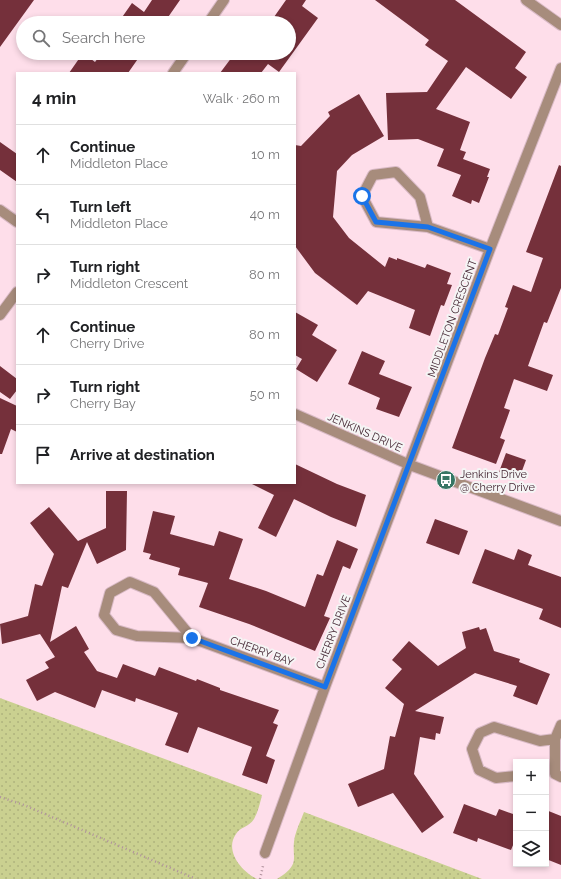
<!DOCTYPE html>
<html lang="en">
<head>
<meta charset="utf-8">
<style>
  :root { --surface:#fff; --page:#f6f6f6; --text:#202124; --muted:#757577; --line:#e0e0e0 }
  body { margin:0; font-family:Raleway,sans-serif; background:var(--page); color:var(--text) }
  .controls { position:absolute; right:12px; bottom:12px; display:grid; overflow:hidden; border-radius:0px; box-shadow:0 2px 6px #0003 }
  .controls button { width:36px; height:36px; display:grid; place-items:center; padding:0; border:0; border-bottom:1px solid var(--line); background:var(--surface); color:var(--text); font:20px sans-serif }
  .stop { position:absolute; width:12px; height:12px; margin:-9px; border:3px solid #1a73e8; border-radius:50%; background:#fff }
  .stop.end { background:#1a73e8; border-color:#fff; box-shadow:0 1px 4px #0008 }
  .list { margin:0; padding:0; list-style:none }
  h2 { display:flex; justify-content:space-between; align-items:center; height:52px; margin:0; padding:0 16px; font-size:17px }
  h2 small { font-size:13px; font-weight:400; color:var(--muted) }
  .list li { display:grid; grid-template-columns:26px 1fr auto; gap:12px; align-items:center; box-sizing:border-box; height:60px; padding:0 16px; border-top:1px solid var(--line) }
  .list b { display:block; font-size:15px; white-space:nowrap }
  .list p { margin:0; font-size:13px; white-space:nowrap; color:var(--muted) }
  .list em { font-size:13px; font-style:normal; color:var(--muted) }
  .icon { flex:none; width:22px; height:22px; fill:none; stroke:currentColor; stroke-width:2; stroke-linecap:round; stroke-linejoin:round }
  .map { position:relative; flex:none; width:561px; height:879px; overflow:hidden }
  .search { position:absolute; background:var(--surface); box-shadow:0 2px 6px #0003; left:16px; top:16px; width:280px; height:44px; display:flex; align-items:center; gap:10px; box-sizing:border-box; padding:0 14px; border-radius:22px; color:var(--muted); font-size:15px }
  .panel { position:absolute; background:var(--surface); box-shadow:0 2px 6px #0003; left:16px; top:72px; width:280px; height:412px; border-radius:0px }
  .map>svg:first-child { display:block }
  .grass { fill:url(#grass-dots) }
  .building { fill:#75303b }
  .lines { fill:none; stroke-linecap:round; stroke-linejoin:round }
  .minor-casing { stroke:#d9bac6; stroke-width:12 }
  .path { stroke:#b0919d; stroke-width:2.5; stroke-dasharray:1 3; stroke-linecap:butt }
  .minor { stroke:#a78c7c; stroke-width:10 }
  .route { stroke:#1a73e8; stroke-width:5 }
  .labels { text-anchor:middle; stroke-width:4; stroke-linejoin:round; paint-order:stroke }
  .street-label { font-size:11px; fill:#462835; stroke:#f5f5f5 }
  .poi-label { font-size:11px; fill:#462835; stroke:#f5f5f5; text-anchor:start }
</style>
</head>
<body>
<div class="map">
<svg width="561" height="879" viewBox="0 0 561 879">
  <defs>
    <pattern id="grass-dots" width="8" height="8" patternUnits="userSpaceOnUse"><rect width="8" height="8" fill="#cad090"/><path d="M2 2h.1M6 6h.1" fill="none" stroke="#afb37d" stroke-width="1.8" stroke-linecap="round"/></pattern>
  </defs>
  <rect width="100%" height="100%" fill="#fedeea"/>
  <path class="grass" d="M 0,698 L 262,795 C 260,803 258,812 254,819 C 249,827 240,827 236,834 C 224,851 242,872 257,879 L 0,879 Z
    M 304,812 L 482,879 L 277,879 C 303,863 290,858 295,836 C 297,828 301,820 304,812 Z"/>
  <path class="building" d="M 0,0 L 34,0 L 0,47 Z
    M 152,0 L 180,0 L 164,23 L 118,23 L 132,3 L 144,12 Z
    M 286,0 L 306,0 L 302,6 L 318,18 L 279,72 L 268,64 L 261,73 L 220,73 L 235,53 L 289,53 L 289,23 L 282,23 L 274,17 Z
    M 375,0 L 455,0 L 526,52 L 515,68 L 527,77 L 511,99 L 466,67 L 436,109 L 470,122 L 460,150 L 466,152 L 463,159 L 490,169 L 487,177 L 489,177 L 479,203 L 472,200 L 471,204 L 452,196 L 461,175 L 437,166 L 444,149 L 418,139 L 388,140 L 386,93 L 427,92 L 448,61 L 425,45 L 429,40 Z
    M 83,53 L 95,62 L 102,53 L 142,53 L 128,73 L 69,73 Z
    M 359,94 L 384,136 L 352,155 L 337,171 L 333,217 L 349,238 L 385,267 L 389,257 L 397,260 L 397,258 L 425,268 L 427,264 L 451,273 L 447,284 L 452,285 L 444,306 L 441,305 L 430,336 L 409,328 L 415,310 L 368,291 L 357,305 L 315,273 L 295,246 L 295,145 L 301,146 L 330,116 L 328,112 Z
    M 0,142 L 17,154 L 17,182 L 0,170 Z
    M 559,165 L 561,166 L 561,288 L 547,323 L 544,322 L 528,366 L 553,375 L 547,391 L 514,379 L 504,408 L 510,410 L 500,438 L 505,440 L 496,464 L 452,448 L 485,358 L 495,334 L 498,335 L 508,308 L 505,307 L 513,285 L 531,292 L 543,258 L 526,252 Z
    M 295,312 L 318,325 L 312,335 L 337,350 L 317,382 L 296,369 L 302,359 L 295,355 Z
    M 362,351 L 385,361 L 379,374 L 412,387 L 399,417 L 376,409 L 380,398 L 348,384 Z
    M 0,366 L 17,379 L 17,390 L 10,399 L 0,392 Z
    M 0,398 L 17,406 L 17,432 L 11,429 L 2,454 L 0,454 Z
    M 506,453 L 526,460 L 519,479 L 499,472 Z
    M 295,464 L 337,484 L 366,495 L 356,527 L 331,517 L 294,499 L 276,537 L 258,528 L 274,495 L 250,483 L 295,483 Z
    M 106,491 L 127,491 L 126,550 L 97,564 L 87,542 L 68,588 L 62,586 L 50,642 L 76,626 L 89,649 L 84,652 L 97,671 L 117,678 L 123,664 L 155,676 L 159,667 L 196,681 L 197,679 L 220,688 L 220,690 L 279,710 L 273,723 L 278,725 L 266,756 L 275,760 L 267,784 L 242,775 L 252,747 L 198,727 L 188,753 L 165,745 L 178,713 L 136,698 L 135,702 L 102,690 L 95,708 L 55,692 L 37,701 L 26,680 L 49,668 L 45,662 L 55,657 L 40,634 L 2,644 L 0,624 L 28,616 L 35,584 L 42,586 L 54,554 L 30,523 L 49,507 L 78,541 L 106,528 Z
    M 153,511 L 175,516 L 170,534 L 214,546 L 219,531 L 243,539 L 229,579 L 266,591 L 305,607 L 317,574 L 323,576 L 337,540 L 358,549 L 350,569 L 343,566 L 324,616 L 330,618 L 315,651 L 249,624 L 199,607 L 208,583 L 178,575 L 180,568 L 149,559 L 151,554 L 143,552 Z
    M 435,519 L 468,531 L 459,555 L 426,543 Z
    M 485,549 L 514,560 L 518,549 L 532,555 L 528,565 L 561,577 L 561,628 L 539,619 L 543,609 L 472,583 Z
    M 479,627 L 480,630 L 486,628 L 494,651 L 520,659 L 519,662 L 550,674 L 537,705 L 513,696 L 517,686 L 475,673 L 415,711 L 444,717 L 440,734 L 436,733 L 435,740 L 420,737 L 414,774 L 444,817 L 422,833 L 393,793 L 358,807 L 348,784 L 384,769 L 390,736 L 395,737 L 404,704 L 385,688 L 402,669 L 392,660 L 409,641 L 438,666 L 466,648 L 462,632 Z
    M 464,804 L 496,816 L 499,809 L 516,815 L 516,838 L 511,850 L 478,838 L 477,842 L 453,833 Z
    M 546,810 L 561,816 L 561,865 L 546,859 Z"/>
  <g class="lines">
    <g class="minor-casing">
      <path id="minor" d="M 526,0 L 561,25
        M 208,23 L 224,0
        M 173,73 L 187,53
        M 0,210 L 17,222
        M 428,227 L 420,197 L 396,172 L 373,175 L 362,196 L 376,222 L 428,227 L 490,249
        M 0,315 L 17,292
        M 295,414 L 410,465 L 561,521
        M 192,638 L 154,592 L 130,582 L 110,593 L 104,615 L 116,630 L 137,636 L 192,638 L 325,687
        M 561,725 L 555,739 L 555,774 L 561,777
        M 516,776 L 496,778 L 479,770 L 472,749 L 480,733 L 494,727 L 540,741 L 555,739
        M 265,853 L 325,687 L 490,249 L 561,68"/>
    </g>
    <path class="path" d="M 0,797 L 24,805 L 196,879
      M 260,879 L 263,866"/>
    <use href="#minor" class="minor"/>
  </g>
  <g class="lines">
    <path class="route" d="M 192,638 L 325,687 L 490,249 L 428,227 L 376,222 L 362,196"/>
  </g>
  <defs>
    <g id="bus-disc" transform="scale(1)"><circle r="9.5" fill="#367664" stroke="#f5f5f5"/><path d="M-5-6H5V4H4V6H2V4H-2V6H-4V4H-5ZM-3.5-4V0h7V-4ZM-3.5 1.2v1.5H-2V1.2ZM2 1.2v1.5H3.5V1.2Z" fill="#fff"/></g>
  </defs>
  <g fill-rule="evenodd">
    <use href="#bus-disc" x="446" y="480"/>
  </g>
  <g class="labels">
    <g class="street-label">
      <text transform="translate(452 318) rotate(-70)" y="4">MIDDLETON CRESCENT</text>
      <text transform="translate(365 432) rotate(24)" y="4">JENKINS DRIVE</text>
      <text transform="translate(333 632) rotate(-69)" y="4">CHERRY DRIVE</text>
      <text transform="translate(262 651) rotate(20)" y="4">CHERRY BAY</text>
    </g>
    <g class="poi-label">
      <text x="460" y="478">Jenkins Drive<tspan x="460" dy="13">@ Cherry Drive</tspan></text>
    </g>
  </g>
</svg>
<div class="controls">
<button>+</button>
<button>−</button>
<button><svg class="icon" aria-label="layers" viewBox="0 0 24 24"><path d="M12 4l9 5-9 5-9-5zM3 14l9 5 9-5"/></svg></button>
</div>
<div class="stop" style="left:362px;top:196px"></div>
<div class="stop end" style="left:192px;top:638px"></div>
<div class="search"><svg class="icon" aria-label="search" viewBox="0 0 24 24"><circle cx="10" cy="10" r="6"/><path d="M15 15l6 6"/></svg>Search here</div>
<section class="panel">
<h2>4 min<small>Walk · 260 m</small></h2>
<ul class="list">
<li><svg class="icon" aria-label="ahead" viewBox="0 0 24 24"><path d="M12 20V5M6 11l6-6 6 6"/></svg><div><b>Continue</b><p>Middleton Place</p></div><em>10 m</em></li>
<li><svg class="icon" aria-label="left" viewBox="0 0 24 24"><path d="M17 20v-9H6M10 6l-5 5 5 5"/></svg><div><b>Turn left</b><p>Middleton Place</p></div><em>40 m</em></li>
<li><svg class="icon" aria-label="right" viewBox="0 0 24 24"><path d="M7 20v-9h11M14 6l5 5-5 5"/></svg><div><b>Turn right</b><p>Middleton Crescent</p></div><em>80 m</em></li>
<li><svg class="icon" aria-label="ahead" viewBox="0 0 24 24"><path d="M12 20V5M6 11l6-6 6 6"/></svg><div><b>Continue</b><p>Cherry Drive</p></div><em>80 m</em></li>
<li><svg class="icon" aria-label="right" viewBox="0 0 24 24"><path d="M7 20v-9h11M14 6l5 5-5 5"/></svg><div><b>Turn right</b><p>Cherry Bay</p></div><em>50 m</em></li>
<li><svg class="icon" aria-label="arrive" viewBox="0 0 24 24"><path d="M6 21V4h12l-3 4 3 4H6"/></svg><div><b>Arrive at destination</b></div></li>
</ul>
</section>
</div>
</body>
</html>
